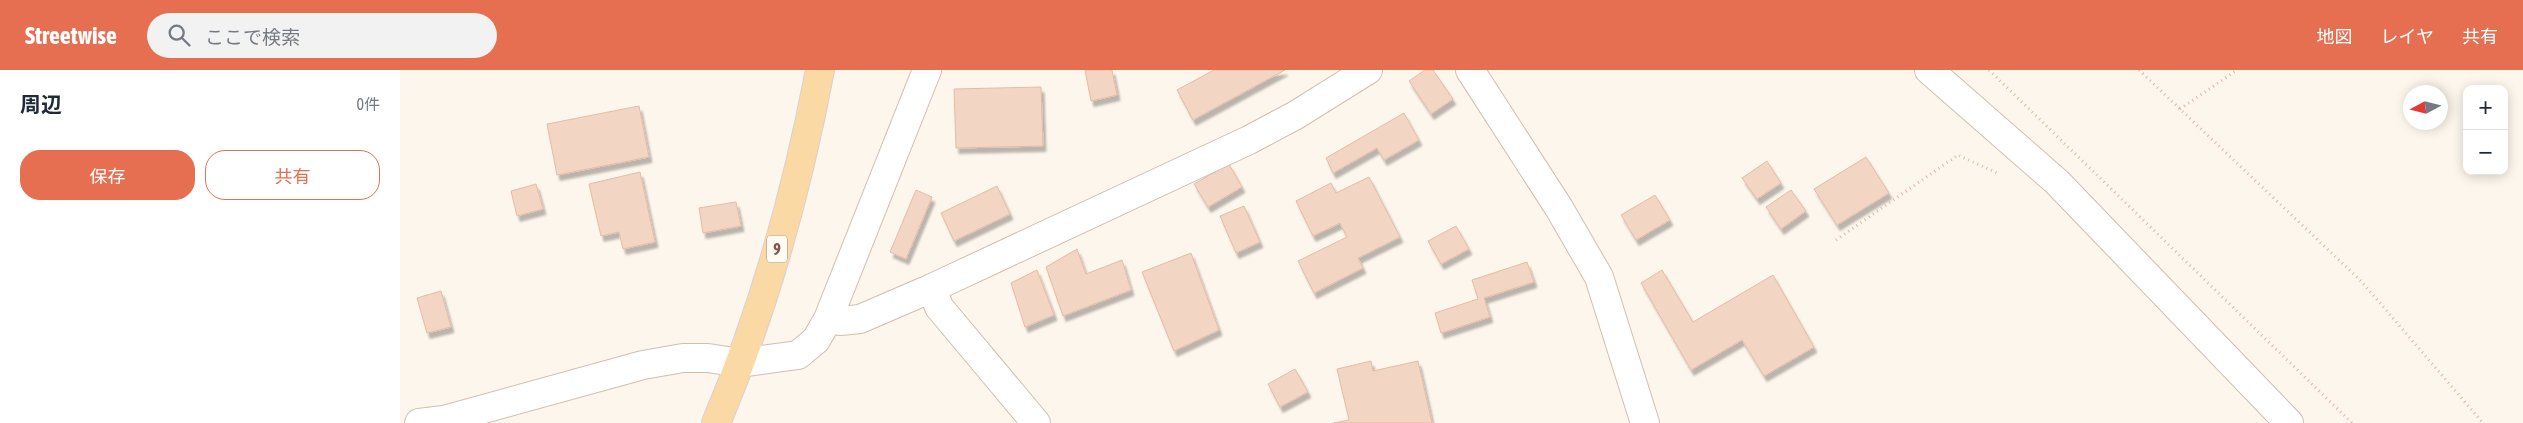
<!DOCTYPE html>
<html lang="ja">
<head>
<meta charset="utf-8">
<style>
  :root { --surface:#fff; --page:#f2f2f3; --text:#1f2937; --muted:#747a83; --line:#e0e1e3; --accent:#e76f51 }
  body { margin:0; font-family:"Asap Condensed","Noto Sans JP",sans-serif; background:var(--page); color:var(--text) }
  .controls { position:absolute; right:15px; top:15px; display:grid; overflow:hidden; border-radius:10px; box-shadow:0 2px 12px #0003 }
  .controls button { width:45px; height:45px; display:grid; place-items:center; padding:0; border:0; border-bottom:1px solid var(--line); background:var(--surface); color:var(--text); font:25px sans-serif }
  .compass { position:absolute; left:2003px; top:15px; width:45px; height:45px; border-radius:50%; background:var(--surface); box-shadow:0 2px 12px #0003; rotate:263deg }
  .list { margin:0; padding:0; list-style:none }
  h2 { display:flex; justify-content:space-between; align-items:center; height:65px; margin:0; padding:0 20px; font-size:21px }
  h2 small { font-size:16px; font-weight:400; color:var(--muted) }
  .actions { display:flex; gap:10px; padding:15px 20px }
  .actions a { flex:1; padding:11px 0; border:1px solid var(--accent); border-radius:20px; text-align:center; font-size:18px; color:var(--accent) }
  .actions .main { background:var(--accent); color:#fff }
  .icon { flex:none; width:28px; height:28px; fill:none; stroke:currentColor; stroke-width:2; stroke-linecap:round; stroke-linejoin:round }
  .map { position:relative; flex:none; width:2123px; height:353px; overflow:hidden }
  header { display:flex; align-items:center; gap:30px; box-sizing:border-box; height:70px; padding:0 25px; background:var(--accent); color:#fff }
  header strong { font-size:24px }
  nav { display:flex; gap:28px; margin-inline-start:auto; font-size:18px }
  .search { width:350px; height:45px; background:var(--page); display:flex; align-items:center; gap:12px; box-sizing:border-box; padding:0 18px; border-radius:28px; color:var(--muted); font-size:19px }
  main { display:flex }
  aside { flex:1; background:var(--surface) }
  .map>svg:first-child { display:block }
  .building { fill:#f3d5c3; stroke:#e6bba3; filter:url(#shadow) }
  .lines { fill:none; stroke-linecap:round; stroke-linejoin:round }
  .minor-casing { stroke:#d1beb0; stroke-width:30 }
  .major-casing { stroke:#dad1cd; stroke-width:30 }
  .path { stroke:#d9b8a5; stroke-width:3; stroke-dasharray:1 4; stroke-linecap:butt }
  .minor { stroke:#fff; stroke-width:28 }
  .major { stroke:#fbd9a5; stroke-width:28 }
  .labels { text-anchor:middle; stroke-width:4.5; stroke-linejoin:round; paint-order:stroke }
  .shield { fill:#fffaf3; stroke:#a28b7f; stroke-width:1 }
  .shield-label { font-size:16px; font-weight:bold; fill:#7a5c4d }
</style>
</head>
<body>
<header>
<strong>Streetwise</strong>
<div class="search"><svg class="icon" aria-label="search" viewBox="0 0 24 24"><circle cx="10" cy="10" r="6"/><path d="M15 15l6 6"/></svg>ここで検索</div>
<nav><a>地図</a><a>レイヤ</a><a>共有</a></nav>
</header>
<main>
<aside>
<h2>周辺<small>0件</small></h2>
<ul class="list">
</ul>
<div class="actions"><a class="main">保存</a><a>共有</a></div>
</aside>
<div class="map">
<svg width="2123" height="353" viewBox="0 0 2123 353">
  <defs>
    <filter id="shadow"><feDropShadow dx="3" dy="5.5" stdDeviation="1" flood-color="#0004"/></filter>
  </defs>
  <rect width="100%" height="100%" fill="#fdf6ec"/>
  <path class="building" d="M 685,0 L 712,0 L 717,25 L 691,31 Z
    M 814,0 L 885,0 L 793,50 L 777,20 Z
    M 1025,0 L 1033,0 L 1053,29 L 1031,44 L 1009,11 Z
    M 641,17 L 643,76 L 556,78 L 554,19 Z
    M 239,36 L 249,87 L 157,105 L 147,54 Z
    M 1004,43 L 1019,70 L 984,90 L 977,78 L 933,103 L 926,88 Z
    M 1466,87 L 1489,123 L 1437,155 L 1414,119 Z
    M 1367,91 L 1381,113 L 1357,129 L 1342,108 Z
    M 829,94 L 842,117 L 808,137 L 794,114 Z
    M 240,102 L 255,172 L 223,179 L 219,162 L 201,166 L 189,114 Z
    M 969,107 L 1000,167 L 958,188 L 963,198 L 914,223 L 898,191 L 947,167 L 940,153 L 913,166 L 896,131 L 931,113 L 936,123 Z
    M 136,114 L 143,139 L 117,146 L 111,121 Z
    M 597,116 L 610,144 L 554,171 L 541,143 Z
    M 516,120 L 532,127 L 506,189 L 490,182 Z
    M 1391,120 L 1406,141 L 1381,159 L 1366,137 Z
    M 1255,125 L 1270,150 L 1236,170 L 1221,145 Z
    M 336,132 L 341,156 L 303,163 L 299,138 Z
    M 844,136 L 860,172 L 836,183 L 820,146 Z
    M 1056,156 L 1069,179 L 1041,194 L 1028,171 Z
    M 677,179 L 686,204 L 722,190 L 731,220 L 663,246 L 646,197 Z
    M 791,183 L 819,260 L 774,281 L 742,202 Z
    M 1127,192 L 1134,212 L 1084,228 L 1090,247 L 1041,263 L 1035,243 L 1078,229 L 1072,210 Z
    M 637,200 L 654,245 L 625,257 L 611,213 Z
    M 1262,200 L 1293,252 L 1373,205 L 1414,277 L 1364,306 L 1342,270 L 1291,300 L 1241,213 Z
    M 41,221 L 51,257 L 27,263 L 17,228 Z
    M 971,291 L 973,301 L 1018,291 L 1032,353 L 934,353 L 949,350 L 937,299 Z
    M 895,299 L 908,322 L 880,337 L 868,314 Z"/>
  <g class="lines">
    <g class="minor-casing">
      <path id="minor" d="M 1070,0 L 1159,138 L 1199,207 L 1245,353
        M 1529,0 L 1657,112 L 1889,353
        M 532,218 L 539,237 L 636,353
        M 428,249 L 440,251 L 460,249 L 532,218 L 849,70 L 896,45 L 968,0
        M 19,353 L 44,350 L 243,295 L 283,288 L 308,288 L 340,293 L 398,285 L 416,270 L 428,249 L 527,0"/>
    </g>
    <g class="major-casing">
      <path id="major" d="M 316,353 C 364,240 397,121 420,0"/>
    </g>
    <path class="path" d="M 1589,0 L 1952,353
      M 1739,0 L 1961,211 L 2083,353
      M 1780,39 L 1837,0
      M 1436,170 L 1558,85 L 1597,103"/>
    <use href="#minor" class="minor"/>
    <use href="#major" class="major"/>
  </g>
  <g class="labels">
    <rect class="shield" x="367" y="165.5" width="20" height="27" rx="4"/>
    <g class="shield-label">
      <text x="377" y="185">9</text>
    </g>
  </g>
</svg>
<div class="controls">
<button>+</button>
<button>−</button>
</div>
<svg class="compass" viewBox="-18 -18 36 36"><path d="M0-13l5 13h-10z" fill="#e53935"/><path d="M0 13l5-13h-10z" fill="#747a83"/></svg>
</div>
</main>
</body>
</html>
